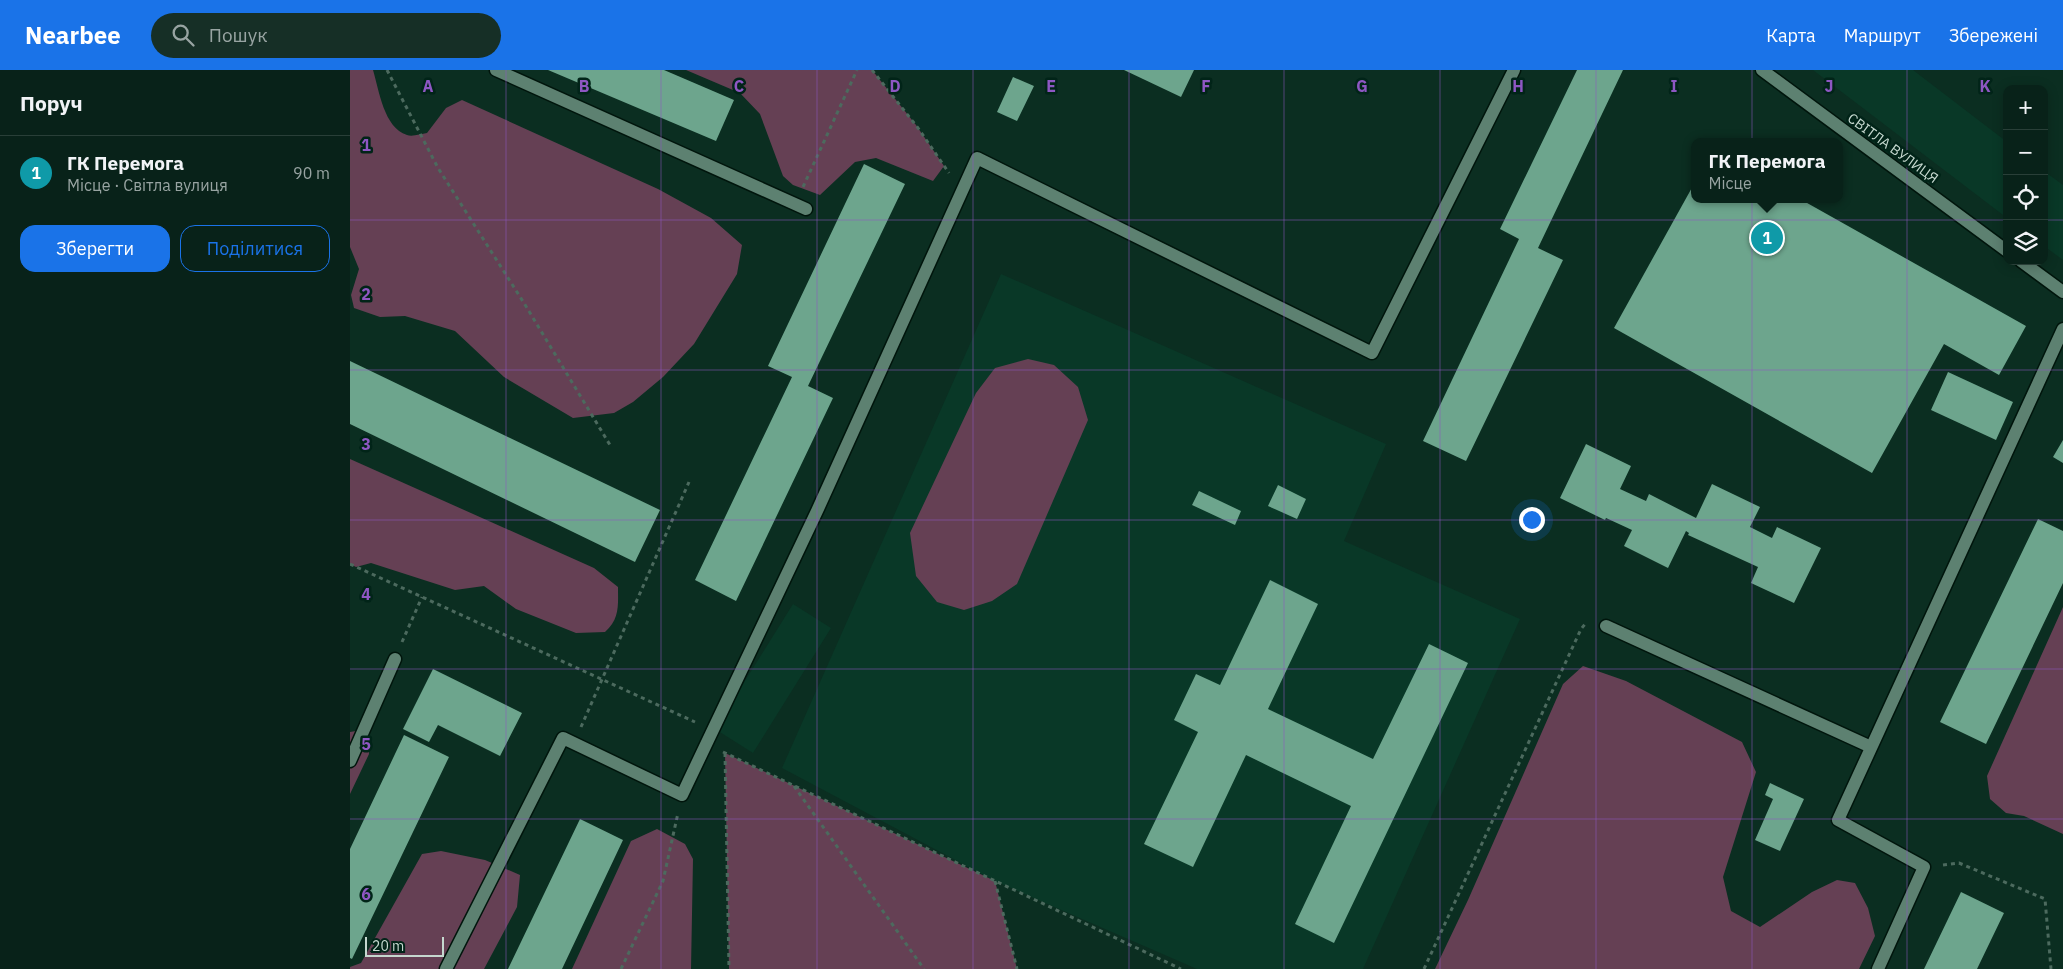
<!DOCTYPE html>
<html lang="uk">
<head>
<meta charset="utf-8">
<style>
  :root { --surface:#082219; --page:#162f26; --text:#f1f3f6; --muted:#98a4a2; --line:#293f38; --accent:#1a73e8 }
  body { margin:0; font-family:"IBM Plex Sans",sans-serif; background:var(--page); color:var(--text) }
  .controls { position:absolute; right:15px; top:15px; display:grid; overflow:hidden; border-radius:10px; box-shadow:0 2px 12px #0003 }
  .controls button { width:45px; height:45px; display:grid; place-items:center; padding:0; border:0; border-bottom:1px solid var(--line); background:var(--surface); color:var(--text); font:25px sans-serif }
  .scale { position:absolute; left:15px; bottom:12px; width:79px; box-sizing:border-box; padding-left:5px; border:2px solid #c5d8cf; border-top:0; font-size:14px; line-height:18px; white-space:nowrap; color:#c5d8cf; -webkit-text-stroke:4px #012418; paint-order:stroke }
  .you { position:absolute; left:1181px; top:449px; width:18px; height:18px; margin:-12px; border:4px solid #fff; border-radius:50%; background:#1a73e8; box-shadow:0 0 0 8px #1a73e833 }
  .badge { display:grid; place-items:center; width:32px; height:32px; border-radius:50%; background:var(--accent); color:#fff; font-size:16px; font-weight:700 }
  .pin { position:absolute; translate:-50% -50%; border:2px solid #fff; box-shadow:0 1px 5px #0006 }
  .popup { position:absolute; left:1341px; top:68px; width:152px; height:65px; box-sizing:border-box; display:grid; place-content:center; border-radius:10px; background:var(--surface); filter:drop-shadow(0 1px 4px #0005); font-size:16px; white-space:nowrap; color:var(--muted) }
  .popup b { font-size:19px; color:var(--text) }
  .popup::after { content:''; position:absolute; left:50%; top:100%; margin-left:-10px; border:10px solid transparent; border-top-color:var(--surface) }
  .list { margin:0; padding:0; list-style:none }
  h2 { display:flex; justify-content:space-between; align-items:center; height:65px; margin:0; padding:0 20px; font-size:21px }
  h2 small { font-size:16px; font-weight:400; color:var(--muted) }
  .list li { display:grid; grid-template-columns:32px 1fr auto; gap:15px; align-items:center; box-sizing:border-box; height:75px; padding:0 20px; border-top:1px solid var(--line) }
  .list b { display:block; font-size:19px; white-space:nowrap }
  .list p { margin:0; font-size:16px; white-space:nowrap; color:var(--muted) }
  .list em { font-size:16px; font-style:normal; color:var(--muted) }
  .actions { display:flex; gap:10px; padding:15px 20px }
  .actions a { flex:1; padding:11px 0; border:1px solid var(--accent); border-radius:15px; text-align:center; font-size:18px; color:var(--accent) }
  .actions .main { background:var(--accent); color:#fff }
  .icon { flex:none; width:28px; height:28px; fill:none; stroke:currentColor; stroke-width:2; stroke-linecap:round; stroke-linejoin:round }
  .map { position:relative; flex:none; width:1713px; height:899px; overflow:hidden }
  header { display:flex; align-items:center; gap:30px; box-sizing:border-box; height:70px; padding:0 25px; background:var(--accent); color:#fff }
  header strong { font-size:24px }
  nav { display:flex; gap:28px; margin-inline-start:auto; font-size:18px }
  .search { width:350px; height:45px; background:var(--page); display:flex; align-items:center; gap:12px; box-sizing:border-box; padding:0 18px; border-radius:28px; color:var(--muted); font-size:19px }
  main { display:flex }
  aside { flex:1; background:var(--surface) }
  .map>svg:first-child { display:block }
  .built { fill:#093827 }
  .green { fill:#654054 }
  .building { fill:#6da58d }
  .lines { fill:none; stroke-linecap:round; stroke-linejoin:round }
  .service-casing { stroke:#00150c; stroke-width:15 }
  .tertiary-casing { stroke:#00150c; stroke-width:15 }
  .path { stroke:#4c6a5e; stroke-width:3; stroke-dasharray:4 4; stroke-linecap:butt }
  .service { stroke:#5d8171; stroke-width:12 }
  .tertiary { stroke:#5d8171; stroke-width:12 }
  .grid { fill:none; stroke:#8e57c3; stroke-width:1; stroke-opacity:0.55 }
  .labels { text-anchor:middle; stroke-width:5; stroke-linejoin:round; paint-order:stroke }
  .street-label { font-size:14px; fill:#c5d8cf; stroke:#012418 }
  .grid-label { font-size:16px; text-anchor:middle; font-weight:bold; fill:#8e57c3; stroke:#012418; stroke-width:5; stroke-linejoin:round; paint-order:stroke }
</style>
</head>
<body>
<header>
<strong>Nearbee</strong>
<div class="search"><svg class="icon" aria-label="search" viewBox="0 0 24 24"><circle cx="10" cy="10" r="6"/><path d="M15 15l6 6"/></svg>Пошук</div>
<nav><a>Карта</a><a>Маршрут</a><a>Збережені</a></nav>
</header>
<main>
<aside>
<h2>Поруч<small></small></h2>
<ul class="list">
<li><span class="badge" style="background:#0f9aa8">1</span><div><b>ГК Перемога</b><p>Місце · Світла вулиця</p></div><em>90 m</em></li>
</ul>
<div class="actions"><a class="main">Зберегти</a><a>Поділитися</a></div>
</aside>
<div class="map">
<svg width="1713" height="899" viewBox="0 0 1713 899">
  <rect width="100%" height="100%" fill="#0b2e21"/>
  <path class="built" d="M 1463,0 L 1563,0 L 1657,72 L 1657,148 Z
    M 1694,101 L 1713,115 L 1713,190 L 1694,176 Z
    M 651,204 L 1036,374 L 994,471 L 1170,549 L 1013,899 L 847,899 L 645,811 L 432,698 Z
    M 443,534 L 481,558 L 403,683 L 365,659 Z"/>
  <path class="green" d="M 0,0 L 23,0 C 29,20 34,58 57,65 C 62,67 71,64 77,63 L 96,38 L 112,30 L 308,119 L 361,148 L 392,175 L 387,204 L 344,274 L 313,307 L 283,332 L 264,343 L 223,348 L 154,307 L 105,261 L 55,246 L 30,247 L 4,238 L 1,225 L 9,199 L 0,177 Z
    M 336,0 L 522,0 L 566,55 L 594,96 L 583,111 L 526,88 L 505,92 L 470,125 L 443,115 L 433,106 L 410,44 L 390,23 Z
    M 678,289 L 704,295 L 728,317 L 738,350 L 667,514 L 642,531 L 614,540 L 587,532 L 566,506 L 560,463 L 626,323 L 645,298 Z
    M 0,389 L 244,498 L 268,517 C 268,535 270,549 255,562 L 226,563 L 166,539 L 134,516 L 105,520 L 21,493 L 6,497 L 0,494 Z
    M 1713,537 L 1713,764 L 1674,746 L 1656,743 L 1640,729 L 1637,706 Z
    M 1233,596 L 1276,611 L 1392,672 L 1406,702 L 1373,807 L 1381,841 L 1410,857 L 1462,822 L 1487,810 L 1505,813 L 1518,838 L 1525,866 L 1509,899 L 1085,899 L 1118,830 L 1213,614 Z
    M 6,661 L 18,671 L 19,684 L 0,724 L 0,662 Z
    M 375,683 L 645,811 L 667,899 L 379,899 Z
    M 307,759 L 335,774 L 343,789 L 341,899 L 222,899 L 281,771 Z
    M 91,781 L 135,790 L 170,805 L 167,837 L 134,899 L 0,899 L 0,897 L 11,893 L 72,784 Z"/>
  <path class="building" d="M 198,0 L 314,0 L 384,30 L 366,71 Z
    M 774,0 L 844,0 L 831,27 Z
    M 1227,0 L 1273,0 L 1188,178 L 1213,190 L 1116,391 L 1073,371 L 1169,169 L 1150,159 Z
    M 663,7 L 684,16 L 667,51 L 647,42 Z
    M 514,94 L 555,114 L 458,316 L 483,328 L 386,531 L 345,510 L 442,307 L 418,296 Z
    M 1344,114 L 1344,129 L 1450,129 L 1676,256 L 1649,305 L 1594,274 L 1522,403 L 1264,258 Z
    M 0,291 L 310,440 L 285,492 L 0,354 Z
    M 1598,302 L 1663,332 L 1646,370 L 1581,340 Z
    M 1713,370 L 1713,393 L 1703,387 Z
    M 1236,374 L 1281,396 L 1270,419 L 1296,431 L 1299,424 L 1346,448 L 1362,414 L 1410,437 L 1400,457 L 1422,468 L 1427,457 L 1471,478 L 1444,533 L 1401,513 L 1408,497 L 1338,465 L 1339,463 L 1336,461 L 1318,498 L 1274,476 L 1282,460 L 1256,448 L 1255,450 L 1210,428 Z
    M 928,415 L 956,429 L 947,449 L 918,436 Z
    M 849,421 L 891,441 L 885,455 L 842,435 Z
    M 1688,449 L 1713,461 L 1713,513 L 1636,674 L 1590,652 Z
    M 920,510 L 968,534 L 918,639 L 1023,689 L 1079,574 L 1118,593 L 984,873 L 945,854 L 1001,736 L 896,685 L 843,797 L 794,774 L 848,662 L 824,650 L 846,604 L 870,615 Z
    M 83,599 L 172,643 L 150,686 L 88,655 L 79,672 L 53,659 Z
    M 54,665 L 99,687 L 2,889 L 0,888 L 0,779 Z
    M 1420,713 L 1454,729 L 1430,781 L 1405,770 L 1423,729 L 1415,725 Z
    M 230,749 L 273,770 L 212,899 L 158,899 Z
    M 1611,822 L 1654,843 L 1627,899 L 1574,899 Z"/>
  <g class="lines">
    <g class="service-casing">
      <path id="service" d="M 146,0 L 456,139
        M 1256,556 L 1521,677
        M 0,691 L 45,589
        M 96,899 L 213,668 L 332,725 L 467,441 L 627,88 L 1022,283 L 1164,0
        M 1528,899 L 1574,797 L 1488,750 L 1713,259"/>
    </g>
    <g class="tertiary-casing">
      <path id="tertiary" d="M 1412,0 L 1657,181
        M 1671,191 L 1713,222"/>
    </g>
    <path class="path" d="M 37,0 L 88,98 L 174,233 L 260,375
      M 522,0 L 568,58 L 599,103
      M 453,117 L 507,0
      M 0,494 L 345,652
      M 52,572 L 72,527
      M 231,657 L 339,412
      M 373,682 L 831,899
      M 375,683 L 379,899
      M 444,716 L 574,899
      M 1593,795 L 1609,793 L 1695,829 L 1701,899
      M 645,811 L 667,899
      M 271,899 L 313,811 L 328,743
      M 1074,899 L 1231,559 L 1236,553"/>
    <use href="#service" class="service"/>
    <use href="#tertiary" class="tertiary"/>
  </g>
  <path class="grid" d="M 156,0 L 156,899M 311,0 L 311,899M 467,0 L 467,899M 623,0 L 623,899M 779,0 L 779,899M 934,0 L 934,899M 1090,0 L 1090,899M 1246,0 L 1246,899M 1402,0 L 1402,899M 1557,0 L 1557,899M 0,150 L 1657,150M 1694,150 L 1713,150M 0,300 L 1713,300M 0,450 L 1713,450M 0,599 L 1713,599M 0,749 L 1713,749"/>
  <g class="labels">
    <g class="street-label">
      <text transform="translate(1543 78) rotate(36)" y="5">СВІТЛА ВУЛИЦЯ</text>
    </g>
  </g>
  <g class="grid-label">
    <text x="78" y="22">A</text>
    <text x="234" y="22">B</text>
    <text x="389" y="22">C</text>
    <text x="545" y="22">D</text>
    <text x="701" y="22">E</text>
    <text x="856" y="22">F</text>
    <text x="1012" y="22">G</text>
    <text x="1168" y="22">H</text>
    <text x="1324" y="22">I</text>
    <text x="1479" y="22">J</text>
    <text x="1635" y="22">K</text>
    <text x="16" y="81">1</text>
    <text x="16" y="230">2</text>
    <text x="16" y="380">3</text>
    <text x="16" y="530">4</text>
    <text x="16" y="680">5</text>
    <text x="16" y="830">6</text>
  </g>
</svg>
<div class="controls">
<button>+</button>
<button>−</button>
<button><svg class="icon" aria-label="locate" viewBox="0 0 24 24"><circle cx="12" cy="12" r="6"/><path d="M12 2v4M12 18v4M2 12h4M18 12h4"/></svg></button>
<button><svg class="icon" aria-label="layers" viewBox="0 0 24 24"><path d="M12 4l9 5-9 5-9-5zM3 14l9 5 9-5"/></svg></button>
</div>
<div class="scale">20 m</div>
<div class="you"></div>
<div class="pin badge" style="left:1417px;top:168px;background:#0f9aa8">1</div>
<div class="popup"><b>ГК Перемога</b>Місце</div>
</div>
</main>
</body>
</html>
